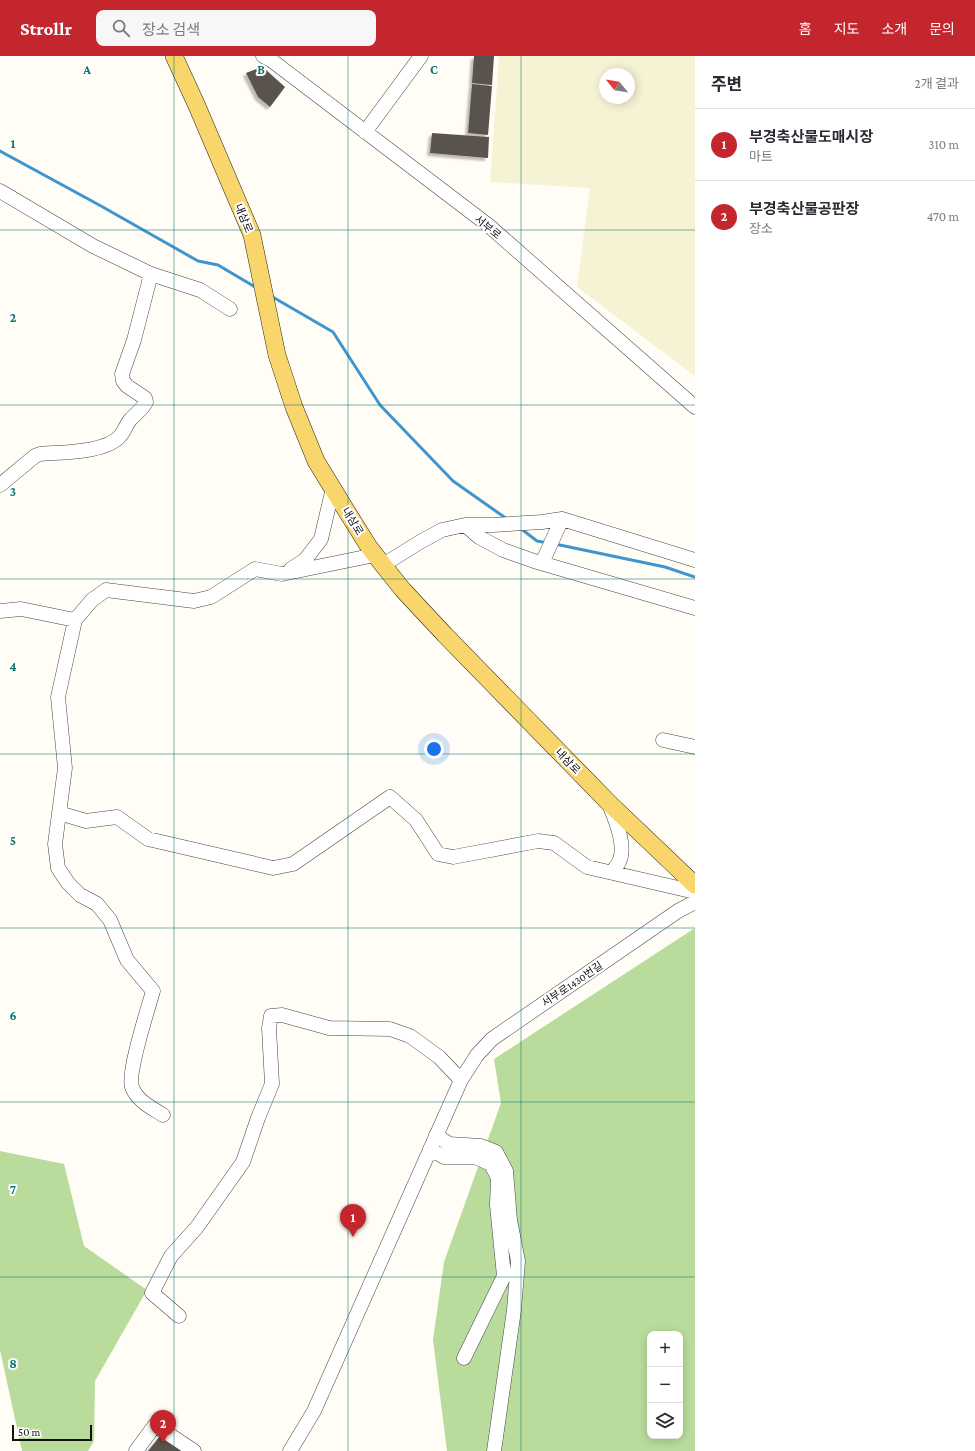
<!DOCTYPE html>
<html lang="ko">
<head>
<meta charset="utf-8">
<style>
  :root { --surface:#fff; --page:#f7f7f7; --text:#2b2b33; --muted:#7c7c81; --line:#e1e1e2; --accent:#c4262e }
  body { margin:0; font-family:"Crimson Pro","Noto Sans KR",serif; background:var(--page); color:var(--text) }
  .controls { position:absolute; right:12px; bottom:12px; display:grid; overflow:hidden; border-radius:8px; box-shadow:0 2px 10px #0003 }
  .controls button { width:36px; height:36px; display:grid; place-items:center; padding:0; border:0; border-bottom:1px solid var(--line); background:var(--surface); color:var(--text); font:20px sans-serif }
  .compass { position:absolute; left:599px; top:12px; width:36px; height:36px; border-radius:50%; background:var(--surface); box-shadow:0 2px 10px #0003; rotate:300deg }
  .scale { position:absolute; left:12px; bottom:10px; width:80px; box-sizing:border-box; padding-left:4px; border:2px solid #111; border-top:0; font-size:11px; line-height:14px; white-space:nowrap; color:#111; -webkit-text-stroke:3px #fff; paint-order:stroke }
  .you { position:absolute; left:434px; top:693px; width:14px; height:14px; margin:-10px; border:3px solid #fff; border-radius:50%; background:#1a73e8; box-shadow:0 0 0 6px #1a73e833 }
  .badge { display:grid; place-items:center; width:26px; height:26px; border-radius:50%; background:var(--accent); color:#fff; font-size:13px; font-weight:700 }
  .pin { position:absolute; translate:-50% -33px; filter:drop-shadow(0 1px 2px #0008) }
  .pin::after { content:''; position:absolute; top:21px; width:14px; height:12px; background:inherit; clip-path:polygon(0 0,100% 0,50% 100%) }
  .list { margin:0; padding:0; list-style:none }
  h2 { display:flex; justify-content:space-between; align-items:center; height:52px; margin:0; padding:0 16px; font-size:17px }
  h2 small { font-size:13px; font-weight:400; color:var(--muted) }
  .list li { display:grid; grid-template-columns:26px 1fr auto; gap:12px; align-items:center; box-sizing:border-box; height:72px; padding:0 16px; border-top:1px solid var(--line) }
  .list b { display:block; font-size:15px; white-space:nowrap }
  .list p { margin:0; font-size:13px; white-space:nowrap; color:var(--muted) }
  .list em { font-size:13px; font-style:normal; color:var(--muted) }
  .icon { flex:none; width:22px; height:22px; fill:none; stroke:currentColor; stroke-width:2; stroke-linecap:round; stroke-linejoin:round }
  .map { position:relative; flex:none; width:695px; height:1395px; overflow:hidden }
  header { display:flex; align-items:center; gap:24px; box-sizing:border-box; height:56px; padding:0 20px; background:var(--accent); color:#fff }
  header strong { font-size:19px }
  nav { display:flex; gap:22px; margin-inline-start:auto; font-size:14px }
  .search { width:280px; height:36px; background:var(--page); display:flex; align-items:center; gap:10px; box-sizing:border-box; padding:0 14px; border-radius:8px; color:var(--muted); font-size:15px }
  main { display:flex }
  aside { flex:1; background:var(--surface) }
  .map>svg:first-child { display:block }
  .farmland { fill:#f6f3d4; fill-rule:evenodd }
  .forest { fill:#b9dc9c; fill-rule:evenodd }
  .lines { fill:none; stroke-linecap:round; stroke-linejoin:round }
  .stream { stroke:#3f96cf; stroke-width:3 }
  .building { fill:#5a524d; filter:url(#shadow) }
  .minor-casing { stroke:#444; stroke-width:15 }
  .major-casing { stroke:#222; stroke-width:18 }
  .minor { stroke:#fff; stroke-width:14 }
  .major { stroke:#f9d66b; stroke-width:17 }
  .grid { fill:none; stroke:#0f766e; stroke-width:1; stroke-opacity:0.55 }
  .labels { text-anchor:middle; stroke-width:4; stroke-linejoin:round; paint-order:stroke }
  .street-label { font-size:11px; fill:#111; stroke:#fff }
  .grid-label { font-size:13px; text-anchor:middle; font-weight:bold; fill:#0f766e; stroke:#fff; stroke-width:4; stroke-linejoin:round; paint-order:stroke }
</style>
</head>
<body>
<header>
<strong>Strollr</strong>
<div class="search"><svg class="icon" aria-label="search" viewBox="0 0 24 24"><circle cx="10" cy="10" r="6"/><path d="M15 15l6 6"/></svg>장소 검색</div>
<nav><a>홈</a><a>지도</a><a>소개</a><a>문의</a></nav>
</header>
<main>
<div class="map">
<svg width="695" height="1395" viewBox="0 0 695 1395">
  <defs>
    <filter id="shadow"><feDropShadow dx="-3" dy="3" stdDeviation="1" flood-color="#0004"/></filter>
  </defs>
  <rect width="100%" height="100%" fill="#fffdf5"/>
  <path class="farmland" d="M 499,0 L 695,0 L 695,320 L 577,231 L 590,132 L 490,126 ZM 605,18 L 629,18 L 629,42 L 605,42 Z"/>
  <path class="forest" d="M 695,872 L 695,1395 L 447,1395 L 433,1284 L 444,1206 L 501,1047 L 494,1003 ZM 650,1278 L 680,1278 L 680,1380 L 650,1380 Z
    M 0,1095 L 64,1108 L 84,1190 L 147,1234 L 95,1325 L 94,1385 L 88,1395 L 22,1395 L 0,1294 Z"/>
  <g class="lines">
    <path class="stream" d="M 0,95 L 101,150 L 198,205 L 218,209 L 257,232
      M 271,240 L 333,276 L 380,349 L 453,425 L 507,463
      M 520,472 L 537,485 L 548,487
      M 555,488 L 665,511 L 695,521"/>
  </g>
  <path class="building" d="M 474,0 L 494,0 L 492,29 L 472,27 Z
    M 259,12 L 265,13 L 285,31 L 270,51 L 258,41 L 246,17 Z
    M 472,28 L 492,30 L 488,79 L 468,77 Z
    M 432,77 L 489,81 L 488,102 L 430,97 Z
    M 161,1379 L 182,1395 L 148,1395 Z"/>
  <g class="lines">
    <g class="minor-casing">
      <path id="minor" d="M 263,0 L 271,4 L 488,169 L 695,351
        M 365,76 L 421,0
        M 0,135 L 93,190 L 151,218 L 200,234 L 230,253
        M 0,429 L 35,400 L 40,398 C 61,396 106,397 120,380 C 124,376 126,369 130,364 C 135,358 142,354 146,346 L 145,342 L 127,330 L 123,325 L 122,318 L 134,284 L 151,218
        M 465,469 L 479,481 L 503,494 L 534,505 L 695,552
        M 542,507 L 562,463
        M 383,509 L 420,486 L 442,474 L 465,469 L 493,469 L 542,466 L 562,463 L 695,504
        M 291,513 L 305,504 L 321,483 L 333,432
        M 0,555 L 21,553 L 75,564 L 92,544 L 106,534 L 194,545 L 211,541 L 255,513 L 282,518 L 375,499
        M 75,564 L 58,641 L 65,712 L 55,788 L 58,812 L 68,827 L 80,839 L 97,848 L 110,864 L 127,904 L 153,935 C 148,953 127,1017 132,1031 C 137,1045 152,1052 163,1059
        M 663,684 L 695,691
        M 609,748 C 615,763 627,790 619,806 C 617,810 614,813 612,816
        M 59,757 L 86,765 L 117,761 L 148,783 L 273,812 L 293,808 L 390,741 L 416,764 L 438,798 L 453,801 L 538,785 L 554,787 L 587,811 L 695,836
        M 436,1079 L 449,1088 L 481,1090 L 496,1096 L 506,1115 L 510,1164 L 518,1205 L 514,1254 L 494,1395
        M 430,1093 L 444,1101 L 475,1101 L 491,1108 L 498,1122 L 497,1149 L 504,1220 L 464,1302
        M 179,1260 L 152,1237 L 171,1200 L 197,1171 L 243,1106 L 258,1062 L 272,1028 L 269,972 L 271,960 L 282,959 L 329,972 L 390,973 L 410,980 L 439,1001 L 461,1024
        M 136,1395 L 155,1369 L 194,1395
        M 290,1395 L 314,1355 L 461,1024 L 477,999 L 492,983 L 678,855 L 695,846"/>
    </g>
    <g class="major-casing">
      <path id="major" d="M 174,0 L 197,50 L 252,179 L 277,299 L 294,351 L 316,405 L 344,451 L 369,491 L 383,509 L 403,534 L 445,579 L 610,748 L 695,829"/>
    </g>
    <use href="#minor" class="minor"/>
    <use href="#major" class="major"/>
  </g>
  <path class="grid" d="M 174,0 L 174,1395M 348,0 L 348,1395M 521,0 L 521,1395M 0,174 L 695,174M 0,349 L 695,349M 0,523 L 695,523M 0,698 L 695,698M 0,872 L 695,872M 0,1046 L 695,1046M 0,1221 L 695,1221"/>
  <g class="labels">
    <g class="street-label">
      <text transform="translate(244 162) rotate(68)" y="4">내삼로</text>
      <text transform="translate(488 171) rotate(39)" y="4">서부로</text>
      <text transform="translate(353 465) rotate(58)" y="4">내삼로</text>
      <text transform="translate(568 705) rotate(46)" y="4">내삼로</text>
      <text transform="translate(572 928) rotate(-34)" y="4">서부로1430번길</text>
    </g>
  </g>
  <g class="grid-label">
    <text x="87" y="18">A</text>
    <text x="261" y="18">B</text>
    <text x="434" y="18">C</text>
    <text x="13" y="92">1</text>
    <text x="13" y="266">2</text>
    <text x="13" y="440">3</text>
    <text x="13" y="615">4</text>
    <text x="13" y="789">5</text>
    <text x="13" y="964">6</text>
    <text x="13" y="1138">7</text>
    <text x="13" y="1312">8</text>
  </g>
</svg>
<div class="controls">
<button>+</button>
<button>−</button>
<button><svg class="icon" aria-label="layers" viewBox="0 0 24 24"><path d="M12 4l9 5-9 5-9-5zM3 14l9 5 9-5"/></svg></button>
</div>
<svg class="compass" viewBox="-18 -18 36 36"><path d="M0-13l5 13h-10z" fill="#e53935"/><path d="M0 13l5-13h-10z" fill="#7c7c81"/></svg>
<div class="scale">50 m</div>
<div class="you"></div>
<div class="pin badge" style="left:353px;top:1181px">1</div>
<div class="pin badge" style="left:163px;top:1387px">2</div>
</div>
<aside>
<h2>주변<small>2개 결과</small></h2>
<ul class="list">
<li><span class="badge">1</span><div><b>부경축산물도매시장</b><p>마트</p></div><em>310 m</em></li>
<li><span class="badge">2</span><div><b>부경축산물공판장</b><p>장소</p></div><em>470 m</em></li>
</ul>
</aside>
</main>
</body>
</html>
